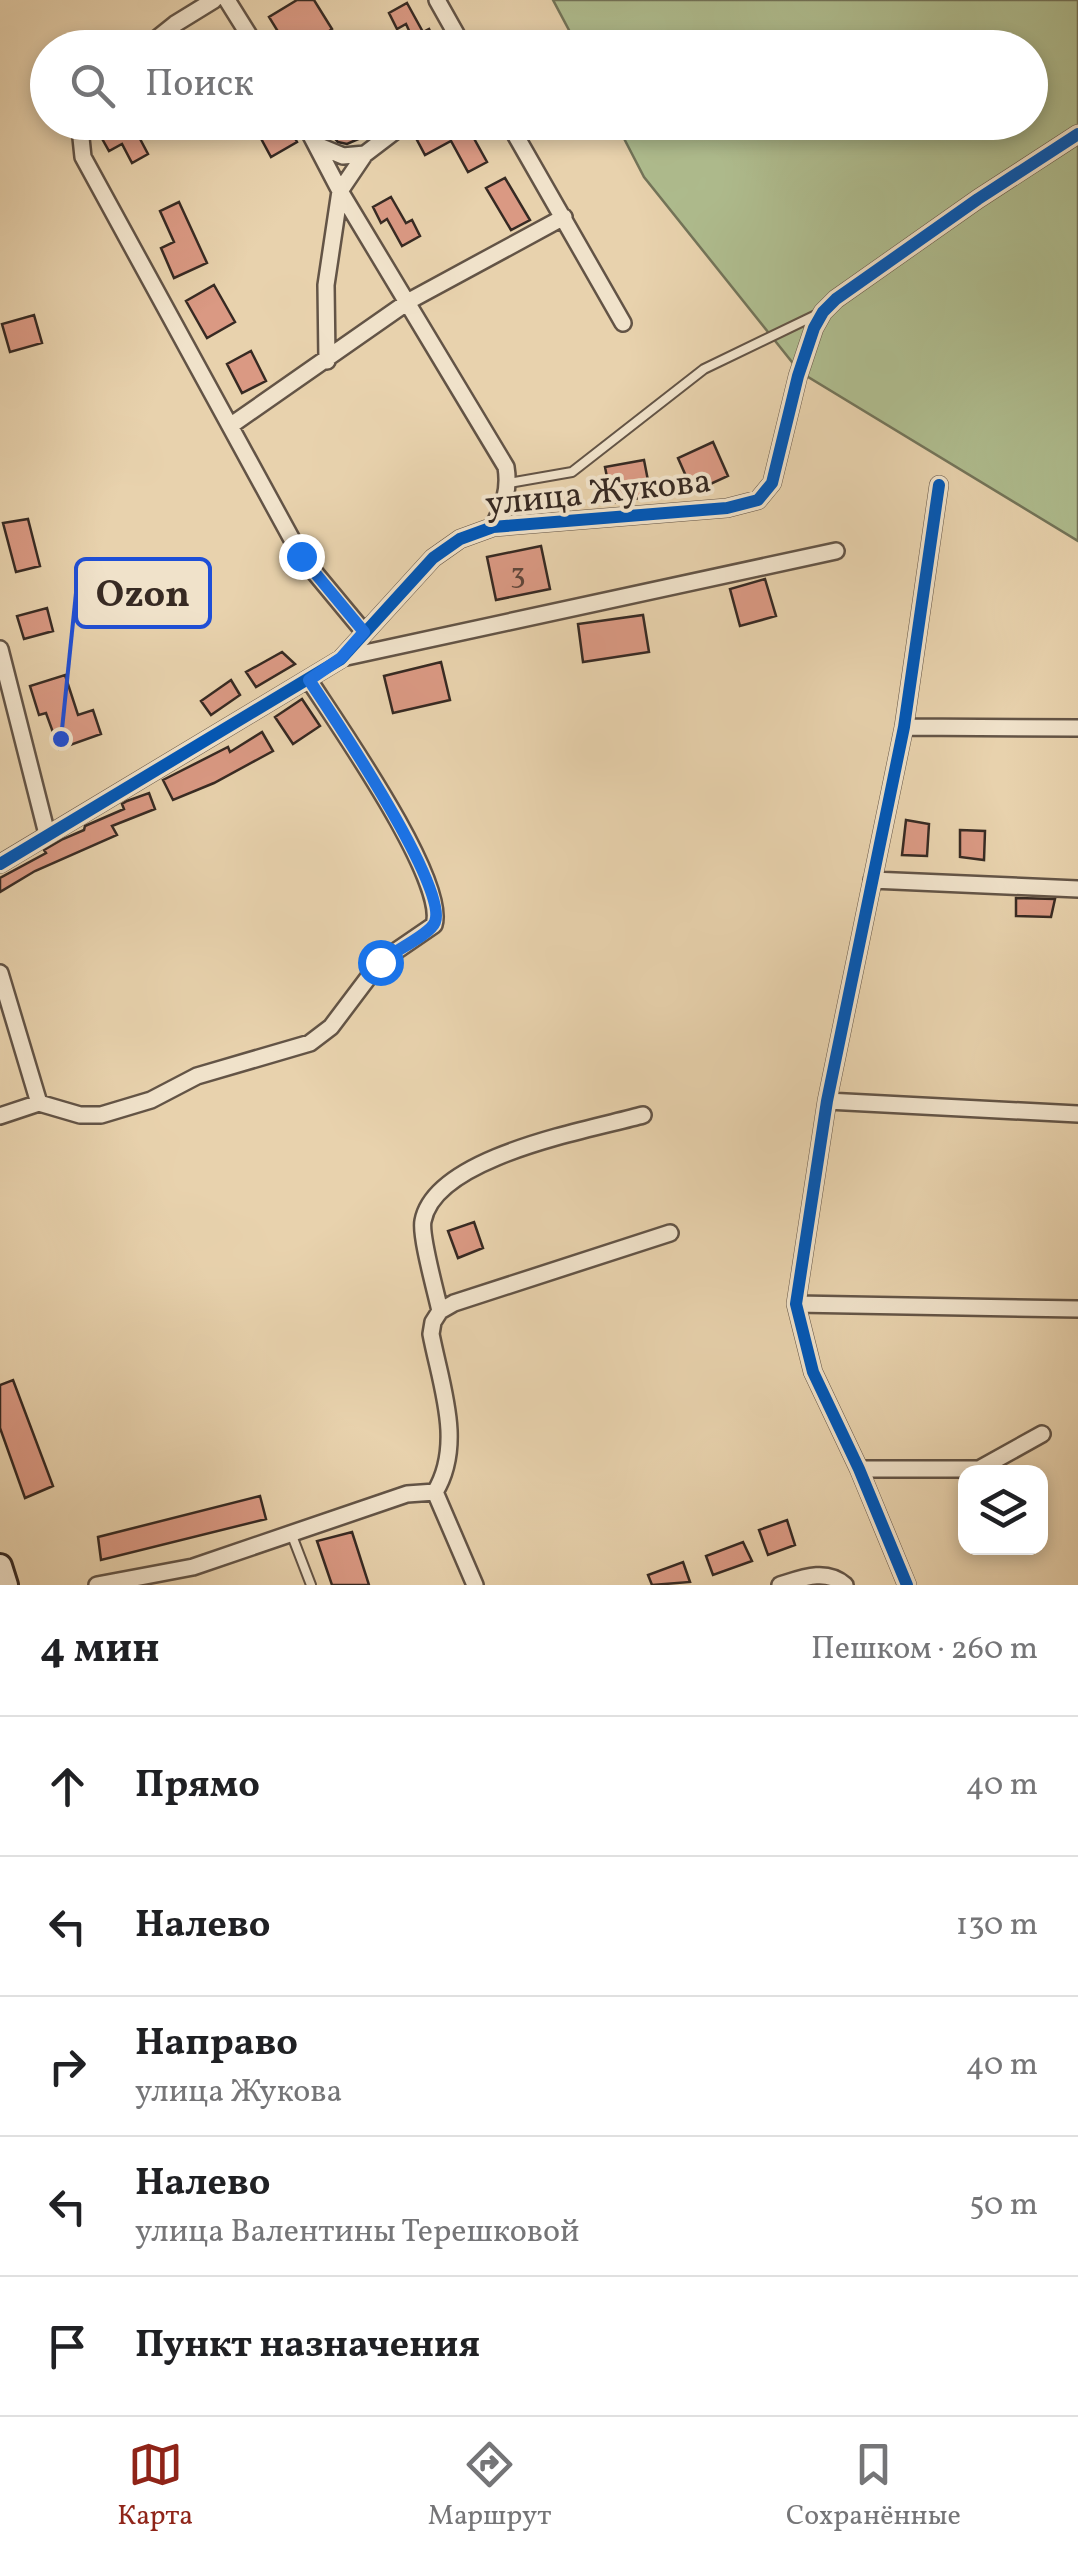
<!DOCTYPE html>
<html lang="ru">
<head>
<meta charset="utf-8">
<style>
  :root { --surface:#fff; --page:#f6f6f6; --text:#202124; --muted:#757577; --line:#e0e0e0; --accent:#8f2418 }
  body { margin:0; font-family:Vollkorn,serif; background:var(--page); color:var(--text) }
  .controls { position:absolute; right:30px; bottom:30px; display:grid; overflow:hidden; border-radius:20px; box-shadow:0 5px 15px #0003 }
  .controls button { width:90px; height:90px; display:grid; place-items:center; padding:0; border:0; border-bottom:2px solid var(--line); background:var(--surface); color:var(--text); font:50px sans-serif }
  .stop { position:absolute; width:30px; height:30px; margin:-22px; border:8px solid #1a73e8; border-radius:50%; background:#fff }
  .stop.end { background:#1a73e8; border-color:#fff; box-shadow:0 2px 10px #0008 }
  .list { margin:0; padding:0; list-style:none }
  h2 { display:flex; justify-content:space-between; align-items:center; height:130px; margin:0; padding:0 40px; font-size:42px }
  h2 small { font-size:32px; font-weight:400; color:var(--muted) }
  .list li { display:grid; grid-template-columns:65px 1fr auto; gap:30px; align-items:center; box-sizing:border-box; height:140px; padding:0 40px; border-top:2px solid var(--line) }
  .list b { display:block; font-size:38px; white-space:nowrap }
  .list p { margin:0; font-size:32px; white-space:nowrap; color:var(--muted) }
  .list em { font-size:32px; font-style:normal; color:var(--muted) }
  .icon { flex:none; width:55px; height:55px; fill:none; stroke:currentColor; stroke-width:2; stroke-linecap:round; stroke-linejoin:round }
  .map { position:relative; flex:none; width:1078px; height:1585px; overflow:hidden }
  .search { position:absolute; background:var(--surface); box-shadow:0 5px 15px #0003; left:30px; right:30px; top:30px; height:110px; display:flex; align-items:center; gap:25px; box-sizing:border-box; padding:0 35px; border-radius:55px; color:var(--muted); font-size:38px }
  .sheet { height:830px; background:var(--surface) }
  nav { display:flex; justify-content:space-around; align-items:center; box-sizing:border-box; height:140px; border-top:2px solid var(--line); background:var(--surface); font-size:28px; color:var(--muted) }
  nav a { display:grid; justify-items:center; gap:5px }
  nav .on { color:var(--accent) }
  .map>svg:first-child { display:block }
  .green { fill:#afbd8f; stroke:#737459; stroke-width:2.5 }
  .building { fill:#da9983; stroke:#372a23; stroke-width:2.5 }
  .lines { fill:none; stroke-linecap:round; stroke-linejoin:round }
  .lane-casing { stroke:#635446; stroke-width:12 }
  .street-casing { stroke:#635446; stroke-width:20 }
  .secondary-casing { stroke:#372a23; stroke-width:28 }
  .lane { stroke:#f0e2ca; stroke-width:8 }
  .street { stroke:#f0e2ca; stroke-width:15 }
  .secondary { stroke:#f0e2ca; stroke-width:22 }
  .cycleway-casing { stroke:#f0e2ca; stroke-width:19 }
  .cycleway { stroke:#0057b8; stroke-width:12 }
  .route { stroke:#1a73e8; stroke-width:12 }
  .labels { text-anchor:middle; stroke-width:8; stroke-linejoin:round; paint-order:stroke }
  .number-label { font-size:30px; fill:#60463b }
  .street-label { font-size:35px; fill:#372a23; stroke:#f0e2ca }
  .leader { fill:none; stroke:#1d4ed8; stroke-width:4 }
  .callout-dot { fill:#1d4ed8; stroke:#f0e2ca; stroke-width:4 }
  .callout { fill:#f0e2ca; stroke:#1d4ed8; stroke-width:4 }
  .callout-label { font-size:38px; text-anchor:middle; font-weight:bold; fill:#372a23 }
</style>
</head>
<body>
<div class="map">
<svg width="1078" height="1585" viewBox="0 0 1078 1585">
  <rect width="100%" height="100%" fill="#e8d2ad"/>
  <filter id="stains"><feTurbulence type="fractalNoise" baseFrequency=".002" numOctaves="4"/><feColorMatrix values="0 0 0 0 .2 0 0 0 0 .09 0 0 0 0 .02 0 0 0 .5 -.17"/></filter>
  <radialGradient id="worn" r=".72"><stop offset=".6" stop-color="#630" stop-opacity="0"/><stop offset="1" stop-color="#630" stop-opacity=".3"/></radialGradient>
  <path class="green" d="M 553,0 L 1078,0 L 1078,541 L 800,372 L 644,177 L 616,123 L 1030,122 L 1030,48 L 578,47 Z"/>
  <path class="building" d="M 297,0 L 314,0 L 332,29 L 325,34 L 334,48 L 288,48 L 269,17 Z
    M 407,3 L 423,32 L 429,29 L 438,48 L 417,48 L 406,24 L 397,29 L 389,13 Z
    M 123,122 L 131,122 L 148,154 L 132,163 L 122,144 L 109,151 L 100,135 Z
    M 252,122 L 286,122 L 297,142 L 271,157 Z
    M 330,122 L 356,122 L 363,137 L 347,144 L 338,142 L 327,130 L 333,127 Z
    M 452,122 L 470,122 L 475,130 L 471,133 L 487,162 L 468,172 L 451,141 L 425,155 L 417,140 Z
    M 505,178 L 530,220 L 511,230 L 486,188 Z
    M 391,197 L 406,223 L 412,220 L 420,236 L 402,246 L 387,219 L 381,223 L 373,207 Z
    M 179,202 L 207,263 L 174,278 L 161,248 L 174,242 L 160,211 Z
    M 214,285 L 235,322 L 207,338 L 186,301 Z
    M 34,315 L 42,343 L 10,352 L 2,324 Z
    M 251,351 L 266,381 L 242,393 L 227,364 Z
    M 713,442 L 728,476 L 693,492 L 678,458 Z
    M 644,460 L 651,496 L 612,503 L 605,467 Z
    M 575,488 L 578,505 L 549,510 L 546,493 Z
    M 28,519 L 40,566 L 16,572 L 3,523 Z
    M 541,546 L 550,589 L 496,600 L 487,557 Z
    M 765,579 L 776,616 L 740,626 L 730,589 Z
    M 47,608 L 53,631 L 24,639 L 17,616 Z
    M 643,615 L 649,652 L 583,662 L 578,624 Z
    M 282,652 L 295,664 L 256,687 L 246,672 Z
    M 441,662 L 450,700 L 393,713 L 384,676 Z
    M 65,675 L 78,715 L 93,710 L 101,734 L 59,749 L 46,713 L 39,715 L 30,686 Z
    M 231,680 L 240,695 L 211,715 L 201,701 Z
    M 302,699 L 320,726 L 293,744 L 275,717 Z
    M 262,732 L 273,751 L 214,783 L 173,800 L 163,780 L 228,747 L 230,752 Z
    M 149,793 L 155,809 L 112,826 L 117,835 L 35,871 L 0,892 L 0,878 L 46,853 L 44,850 L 63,839 L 84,830 L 85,826 L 124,809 L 122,804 L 127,801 Z
    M 906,820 L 929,824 L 927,856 L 902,855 Z
    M 960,830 L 985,831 L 984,860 L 960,857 Z
    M 1016,898 L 1055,899 L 1051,917 L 1016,916 Z
    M 474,1222 L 483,1248 L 458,1258 L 448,1231 Z
    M 13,1380 L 53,1486 L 25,1498 L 0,1428 L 0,1385 Z
    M 260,1496 L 266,1519 L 101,1560 L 98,1537 Z
    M 787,1520 L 795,1545 L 768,1555 L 759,1530 Z
    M 352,1532 L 369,1585 L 332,1585 L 317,1541 Z
    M 743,1542 L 752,1561 L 713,1575 L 706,1556 Z
    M 683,1562 L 690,1582 L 652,1585 L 648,1575 Z"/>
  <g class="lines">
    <g class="lane-casing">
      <path id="lane" d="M 509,483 L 572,472 L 704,369 L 820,313
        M 291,1533 L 311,1585"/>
    </g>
    <g class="street-casing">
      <path id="street" d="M 227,0 L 257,48
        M 437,0 L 464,48
        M 145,48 L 175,24 L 214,0
        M 84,122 L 81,138 L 83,157 L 301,556 L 364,632
        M 304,122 L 340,191 L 326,285 L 327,361
        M 407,122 L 365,154 L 340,191 L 506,467 C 510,491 503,506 493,527
        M 508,122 L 623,323
        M 319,146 L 343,156 L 365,154
        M 230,426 L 409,301 L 564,217
        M 0,649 L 47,834
        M 342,658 L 836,551
        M 904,727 L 1078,728
        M 0,864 L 341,659 L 433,558 L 460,539 L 493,527 L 727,508 L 758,500 L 772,483 L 798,376 L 814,328 L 823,312 L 836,299 L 978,199 L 1078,134
        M 872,880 L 1078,889
        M 0,973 L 39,1103
        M 827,1101 L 1078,1114
        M 0,1116 L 39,1103 L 80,1115 L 101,1115 L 151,1100 L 197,1076 L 310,1043 L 331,1027 L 380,962 L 434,925 C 448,881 336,722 309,680
        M 796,1304 L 1078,1309
        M 440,1311 C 436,1292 420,1236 423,1221 C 435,1156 589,1130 643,1115
        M 859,1469 L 979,1469 L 1042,1434
        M 435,1492 C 464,1444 441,1386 431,1334 L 433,1322 L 440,1311 L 454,1303 L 670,1233
        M 435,1492 L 475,1585
        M 97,1585 L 193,1567 L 407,1494 L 435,1492
        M 780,1585 C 802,1578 826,1568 845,1585
        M 907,1585 L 859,1469 L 813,1372 L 796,1304 L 827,1101 L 904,727 L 939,485"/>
    </g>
    <g class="secondary-casing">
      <path id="secondary" d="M 0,1566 L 6,1585"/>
    </g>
    <use href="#lane" class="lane"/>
    <use href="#street" class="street"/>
    <use href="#secondary" class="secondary"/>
    <g class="cycleway-casing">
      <path id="cycleway" d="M 0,864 L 341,659 L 433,558 L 460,539 L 493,527 L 727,508 L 758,500 L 772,483 L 798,376 L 814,328 L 823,312 L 836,299 L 978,199 L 1078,134
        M 907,1585 L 859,1469 L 813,1372 L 796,1304 L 827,1101 L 904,727 L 939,485"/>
    </g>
    <use href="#cycleway" class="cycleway"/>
  </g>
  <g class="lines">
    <path class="route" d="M 301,556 L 364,632 L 341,658 L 309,680 C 333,716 449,888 435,922 C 430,935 392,952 380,962"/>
  </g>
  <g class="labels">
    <g class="number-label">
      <text x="518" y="583">3</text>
    </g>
    <g class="street-label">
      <text transform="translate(598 491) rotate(-6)" y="12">улица Жукова</text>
    </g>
  </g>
  <path class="leader" d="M61 739L76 593"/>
  <circle class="callout-dot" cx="61" cy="739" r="10"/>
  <rect class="callout" x="76" y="559" width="134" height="68" rx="10"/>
  <g class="callout-label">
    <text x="143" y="606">Ozon</text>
  </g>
  <rect width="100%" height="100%" filter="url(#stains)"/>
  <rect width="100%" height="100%" fill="url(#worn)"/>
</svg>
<div class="controls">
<button><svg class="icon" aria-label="layers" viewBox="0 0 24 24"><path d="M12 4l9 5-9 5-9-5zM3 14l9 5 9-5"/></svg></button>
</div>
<div class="stop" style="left:380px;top:962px"></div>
<div class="stop end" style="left:301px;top:556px"></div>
<div class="search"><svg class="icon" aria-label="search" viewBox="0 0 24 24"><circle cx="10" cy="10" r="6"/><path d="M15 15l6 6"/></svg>Поиск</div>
</div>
<section class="sheet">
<h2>4 мин<small>Пешком · 260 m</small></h2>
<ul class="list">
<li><svg class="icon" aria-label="ahead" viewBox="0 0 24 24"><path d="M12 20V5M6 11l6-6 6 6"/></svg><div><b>Прямо</b></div><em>40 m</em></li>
<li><svg class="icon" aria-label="left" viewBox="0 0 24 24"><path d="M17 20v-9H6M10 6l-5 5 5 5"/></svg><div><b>Налево</b></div><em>130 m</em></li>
<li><svg class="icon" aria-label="right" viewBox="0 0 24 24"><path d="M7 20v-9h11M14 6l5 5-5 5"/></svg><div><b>Направо</b><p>улица Жукова</p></div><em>40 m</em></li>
<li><svg class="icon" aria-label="left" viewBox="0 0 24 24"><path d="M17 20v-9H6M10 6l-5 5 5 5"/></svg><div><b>Налево</b><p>улица Валентины Терешковой</p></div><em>50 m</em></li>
<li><svg class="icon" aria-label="arrive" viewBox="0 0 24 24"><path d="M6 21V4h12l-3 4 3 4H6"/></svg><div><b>Пункт назначения</b></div></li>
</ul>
</section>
<nav>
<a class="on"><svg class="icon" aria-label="map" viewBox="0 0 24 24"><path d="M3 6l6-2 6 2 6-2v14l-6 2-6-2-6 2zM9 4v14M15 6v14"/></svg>Карта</a>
<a><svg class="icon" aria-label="directions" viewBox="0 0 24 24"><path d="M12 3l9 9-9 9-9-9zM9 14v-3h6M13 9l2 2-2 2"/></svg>Маршрут</a>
<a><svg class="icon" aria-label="saved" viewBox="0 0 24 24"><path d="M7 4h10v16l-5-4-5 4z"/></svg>Сохранённые</a>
</nav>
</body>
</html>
